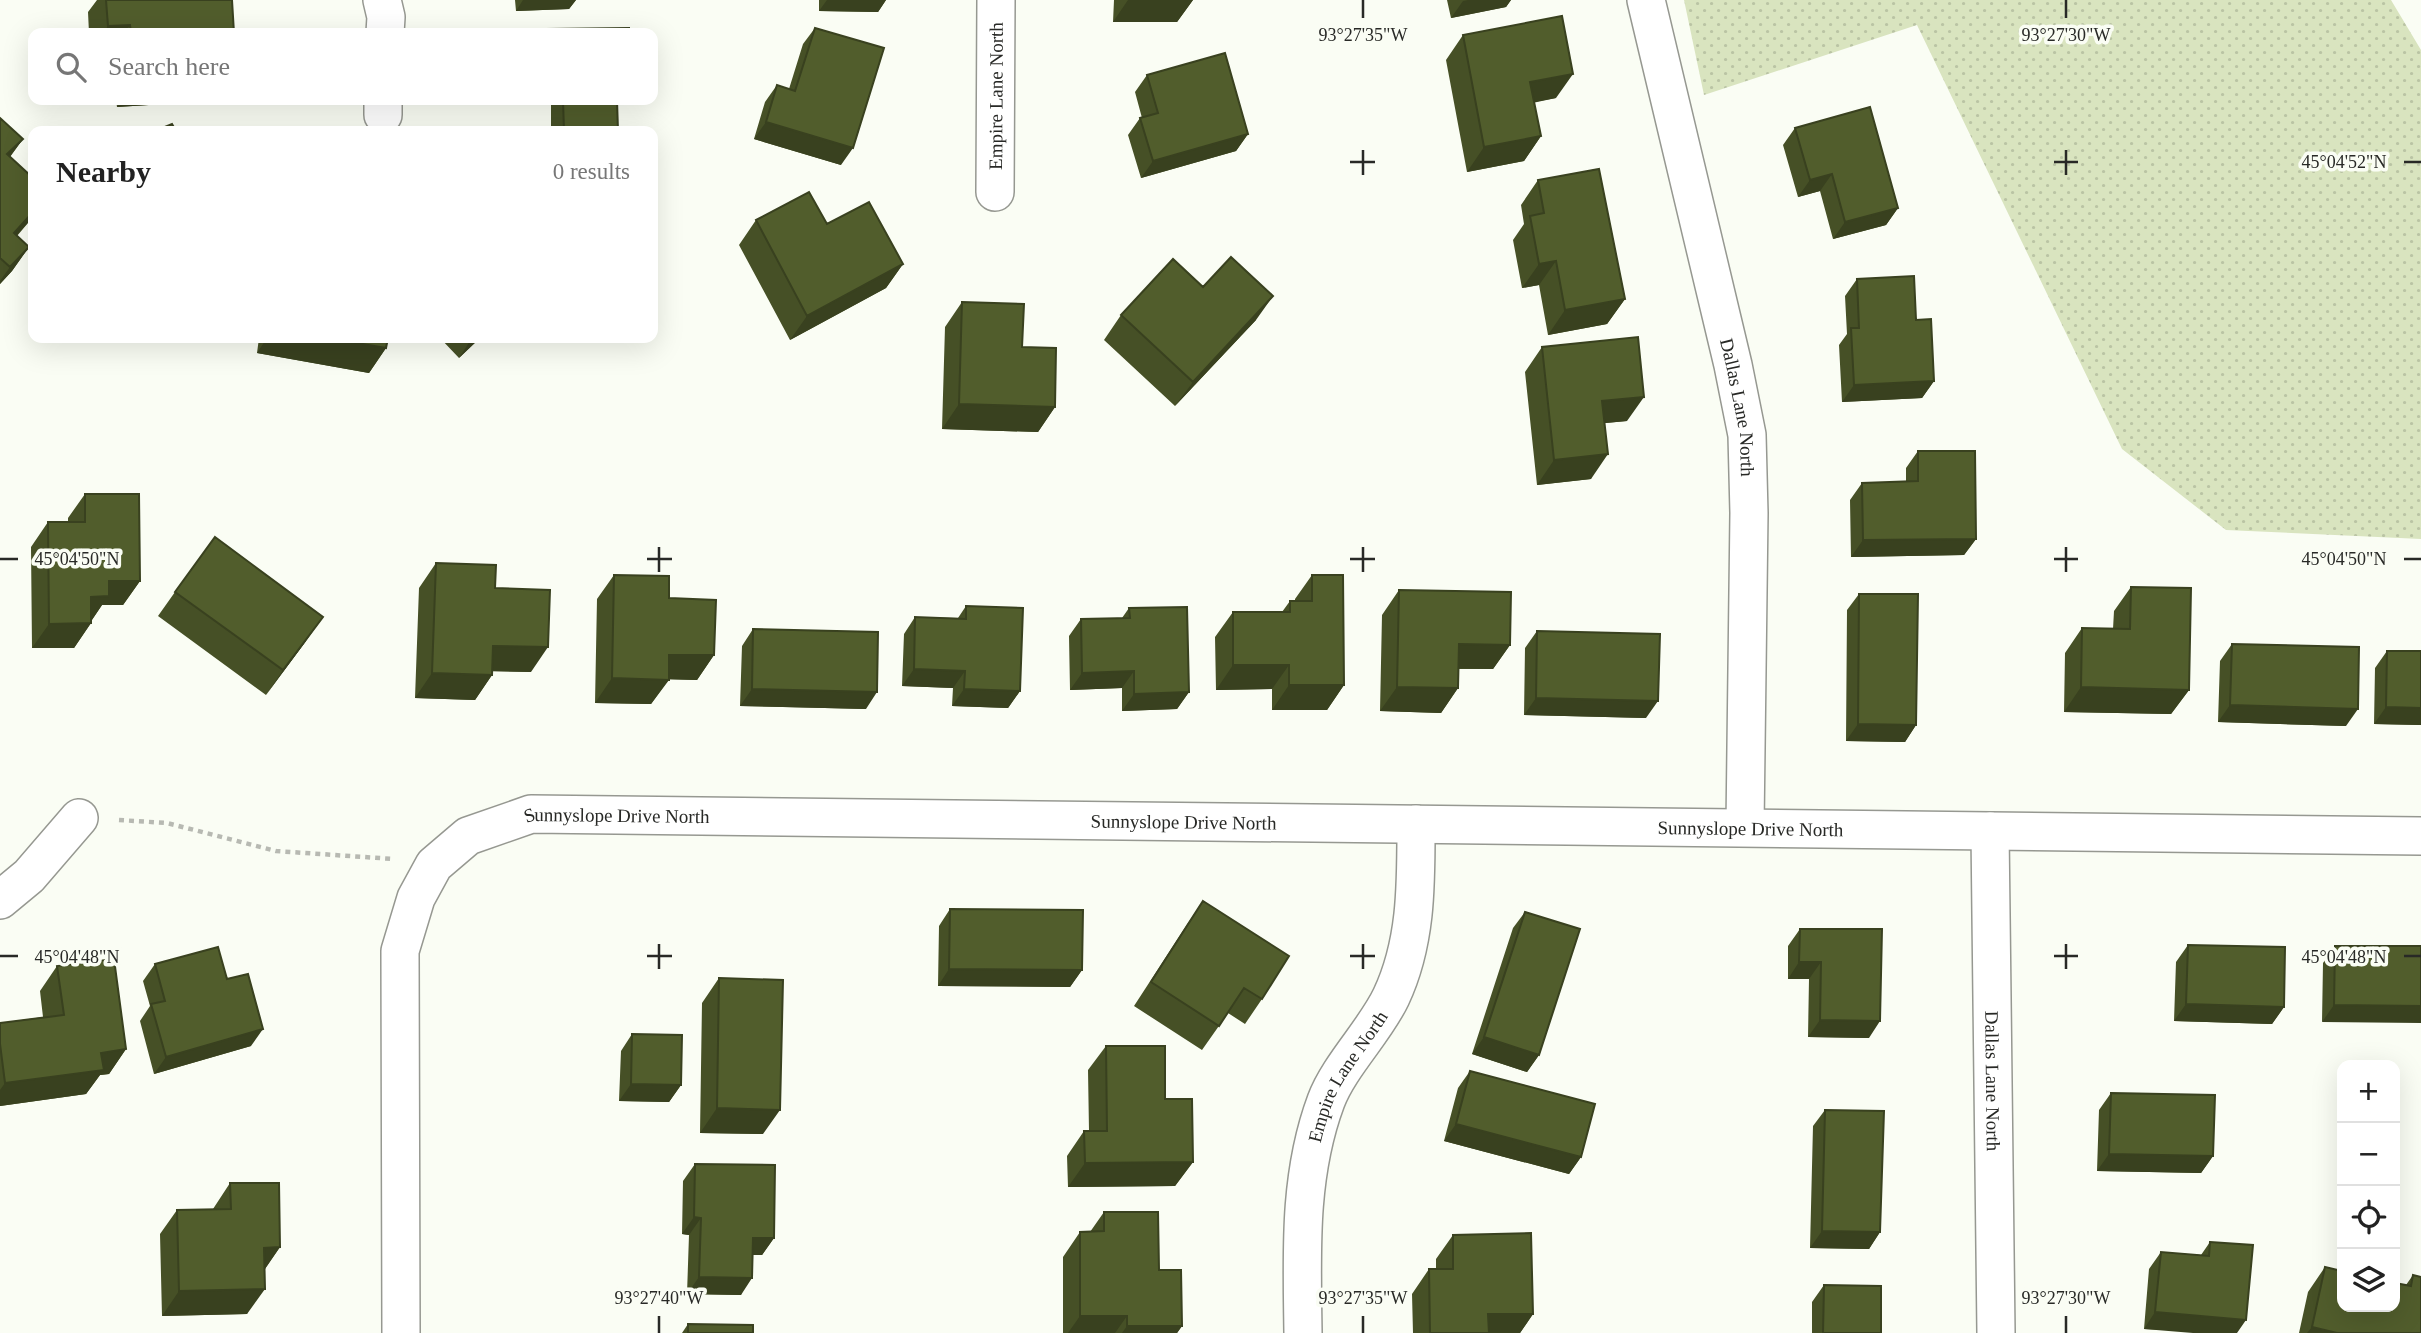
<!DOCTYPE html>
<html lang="en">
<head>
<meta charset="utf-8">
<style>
  :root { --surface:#fff; --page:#f2f2f2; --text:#222; --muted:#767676; --line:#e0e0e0 }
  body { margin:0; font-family:"Times New Roman",serif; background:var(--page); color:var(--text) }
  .controls { position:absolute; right:21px; bottom:21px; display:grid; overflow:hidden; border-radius:14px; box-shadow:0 7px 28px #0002 }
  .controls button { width:63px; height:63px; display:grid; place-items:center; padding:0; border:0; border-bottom:2px solid var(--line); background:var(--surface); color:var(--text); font:35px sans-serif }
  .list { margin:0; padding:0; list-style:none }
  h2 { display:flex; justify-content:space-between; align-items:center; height:91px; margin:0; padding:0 28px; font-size:30px }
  h2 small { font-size:23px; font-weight:400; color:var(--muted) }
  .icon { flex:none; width:38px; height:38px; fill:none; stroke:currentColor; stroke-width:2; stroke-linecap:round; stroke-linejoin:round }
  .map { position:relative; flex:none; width:2421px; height:1333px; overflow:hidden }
  .search { position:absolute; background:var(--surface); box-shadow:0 7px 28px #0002; left:28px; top:28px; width:630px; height:77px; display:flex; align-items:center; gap:18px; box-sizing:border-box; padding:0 24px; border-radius:14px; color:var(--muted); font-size:26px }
  .panel { position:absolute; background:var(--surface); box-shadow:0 7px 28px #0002; left:28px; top:126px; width:630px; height:217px; border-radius:14px }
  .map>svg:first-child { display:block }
  .park { fill:url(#park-dots) }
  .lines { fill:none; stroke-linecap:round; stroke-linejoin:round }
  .minor-casing { stroke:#969891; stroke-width:40 }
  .path { stroke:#b7b9b2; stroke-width:4.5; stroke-dasharray:5 5; stroke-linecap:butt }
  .minor { stroke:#fff; stroke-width:37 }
  .wall { fill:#465026 }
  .shaded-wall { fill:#39411f }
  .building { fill:#515d2c; stroke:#39411f; stroke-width:2 }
  .ticks { fill:none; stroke:#282926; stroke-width:2.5 }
  .labels { text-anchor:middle; stroke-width:7; stroke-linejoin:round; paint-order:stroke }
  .street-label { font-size:19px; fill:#282926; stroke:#fafdf4 }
  .ticks-label { font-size:18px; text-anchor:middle; fill:#282926; stroke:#fafdf4; stroke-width:7; stroke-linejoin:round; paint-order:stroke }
</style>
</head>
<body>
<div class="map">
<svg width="2421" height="1333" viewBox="0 0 2421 1333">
  <defs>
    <pattern id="park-dots" width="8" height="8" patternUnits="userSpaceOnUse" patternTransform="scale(1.75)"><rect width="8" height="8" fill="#d9e4bf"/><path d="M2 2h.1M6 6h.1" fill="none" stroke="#bac4a4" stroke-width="1.8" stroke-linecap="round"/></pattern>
  </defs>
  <rect width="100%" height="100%" fill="#fafdf4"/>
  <path class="park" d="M 1684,0 L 2391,0 L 2421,50 L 2421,539 L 2226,530 L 2122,449 L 1917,25 L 1704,95 Z"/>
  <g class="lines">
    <g class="minor-casing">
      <g id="minor">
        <path d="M 382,0 L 386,17 L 385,33"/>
        <path id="s1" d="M 1646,0 L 1733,365 L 1747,435 L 1749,513 L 1745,826"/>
        <path d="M 383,115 L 383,100"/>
        <path id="s2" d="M 995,192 L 996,0"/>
        <path id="s3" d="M 1990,831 L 1996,1333"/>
        <path d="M 0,900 L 29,876 L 79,818"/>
        <path id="s4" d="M 401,1333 L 400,951 L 416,898 L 434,865 L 468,836 L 531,814 L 2421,836"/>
        <path id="s5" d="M 1303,1333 C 1302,1254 1298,1176 1326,1101 C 1339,1066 1375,1031 1391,997 C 1417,942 1416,883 1416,824"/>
      </g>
    </g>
    <path class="path" d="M 119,820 L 167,823 L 276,851 L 393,859"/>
    <use href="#minor" class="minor"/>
  </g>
  <path class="wall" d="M 97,0 L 232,0 L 234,33 L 89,33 L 88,12 Z
    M 515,0 L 576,0 L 569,9 L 516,11 Z
    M 819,0 L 886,0 L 878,12 L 819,11 Z
    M 1114,0 L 1193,0 L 1177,22 L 1113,22 Z
    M 1447,0 L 1511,0 L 1506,7 L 1451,18 Z
    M 815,28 L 841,165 L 754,139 L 765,102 L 777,85 L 789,89 L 803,44 Z
    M 1463,35 L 1556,98 L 1534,102 L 1541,136 L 1524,161 L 1467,172 L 1446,60 Z
    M 1147,75 L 1248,134 L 1236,151 L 1141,178 L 1128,135 L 1140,118 L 1142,118 L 1135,92 Z
    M 116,100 L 182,100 L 180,103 L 117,107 Z
    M 536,100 L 620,100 L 617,102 L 618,131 L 551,131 L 551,105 L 536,105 Z
    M 0,118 L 23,139 L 10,157 L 33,178 L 33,217 L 17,236 L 29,247 L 12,271 L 0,284 Z
    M 1795,128 L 1898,208 L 1886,225 L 1833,239 L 1820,191 L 1798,197 L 1783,145 Z
    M 1538,180 L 1625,299 L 1607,324 L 1548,335 L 1539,285 L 1522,288 L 1513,240 L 1524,224 L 1521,205 Z
    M 756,220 L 827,224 L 903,264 L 886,288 L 790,340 L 739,245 Z
    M 1857,279 L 1916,320 L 1934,381 L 1922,398 L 1842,402 L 1839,345 L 1847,334 L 1845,296 Z
    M 1203,287 L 1256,320 L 1175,406 L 1104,340 L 1121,315 Z
    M 962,302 L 1022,347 L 1055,407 L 1038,432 L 942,429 L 945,327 Z
    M 259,338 L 388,338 L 386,348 L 369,373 L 257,353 Z
    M 440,338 L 480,338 L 459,358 Z
    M 1542,347 L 1627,421 L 1605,423 L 1591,479 L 1537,485 L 1525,372 Z
    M 1918,451 L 1976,539 L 1964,555 L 1851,557 L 1850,500 L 1862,483 L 1906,482 L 1906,468 Z
    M 85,494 L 140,581 L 123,605 L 102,605 L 91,621 L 91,623 L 74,648 L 32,648 L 31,547 L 48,522 L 68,522 L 68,518 Z
    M 436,563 L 495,588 L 531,672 L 492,671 L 492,675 L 475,700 L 415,698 L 419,588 Z
    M 614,575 L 714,655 L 697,680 L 669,679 L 651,704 L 595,703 L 597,599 Z
    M 1312,575 L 1344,685 L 1327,710 L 1272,710 L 1272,689 L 1216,690 L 1215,637 L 1233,612 L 1282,612 L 1290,601 L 1295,601 L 1295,599 Z
    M 2131,587 L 2189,690 L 2171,714 L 2064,712 L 2065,653 L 2082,628 L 2113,629 L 2114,611 Z
    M 1399,590 L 1510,645 L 1493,669 L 1459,669 L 1458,688 L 1441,713 L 1380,711 L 1382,615 Z
    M 175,592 L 306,641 L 266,695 L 158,616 Z
    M 1859,594 L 1916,725 L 1905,742 L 1846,741 L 1847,610 Z
    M 966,606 L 1020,691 L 1008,708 L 952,706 L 953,688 L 902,686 L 904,634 L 915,617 L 958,618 Z
    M 1129,608 L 1189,692 L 1177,709 L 1122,711 L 1122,688 L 1070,690 L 1069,636 L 1081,619 L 1122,618 Z
    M 753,629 L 866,709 L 740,706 L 742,646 Z
    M 1537,631 L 1646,718 L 1524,715 L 1525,648 Z
    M 2232,644 L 2346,726 L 2218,722 L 2220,661 Z
    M 2387,651 L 2421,651 L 2421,725 L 2374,724 L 2375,668 Z
    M 1203,901 L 1262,999 L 1245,1024 L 1228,1013 L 1202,1050 L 1134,1006 L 1186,926 Z
    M 950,909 L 1082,970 L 1070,987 L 938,986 L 939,926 Z
    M 1525,912 L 1539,1055 L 1527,1072 L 1472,1054 L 1513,928 Z
    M 1800,929 L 1869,1038 L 1808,1037 L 1809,979 L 1788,979 L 1788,946 Z
    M 2188,945 L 2284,1007 L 2272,1024 L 2174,1021 L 2176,962 Z
    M 2335,946 L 2421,946 L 2322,1022 L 2323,963 Z
    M 155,964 L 251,1046 L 154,1074 L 140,1021 L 150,1006 L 143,981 Z
    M 57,966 L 126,1049 L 109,1074 L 100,1075 L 86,1094 L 0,1106 L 0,1023 L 43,1017 L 40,991 Z
    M 719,978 L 763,1134 L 700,1133 L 702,1003 Z
    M 632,1034 L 681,1085 L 669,1102 L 619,1101 L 621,1051 Z
    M 1106,1046 L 1165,1099 L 1193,1162 L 1175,1186 L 1068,1187 L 1067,1156 L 1084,1131 L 1089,1131 L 1088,1070 Z
    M 1470,1071 L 1581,1157 L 1569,1174 L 1444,1141 L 1458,1088 Z
    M 2111,1093 L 2213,1156 L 2201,1173 L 2097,1171 L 2099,1110 Z
    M 1825,1110 L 1880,1232 L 1869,1249 L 1810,1248 L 1813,1126 Z
    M 695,1164 L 774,1238 L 762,1255 L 753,1255 L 741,1295 L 687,1294 L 689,1235 L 682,1234 L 683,1181 Z
    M 230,1183 L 280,1247 L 264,1270 L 247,1314 L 162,1316 L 160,1234 L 177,1210 L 213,1209 Z
    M 1104,1212 L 1159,1270 L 1182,1326 L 1177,1333 L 1063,1333 L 1063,1257 L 1080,1232 L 1090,1232 Z
    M 1453,1235 L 1533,1314 L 1520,1333 L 1413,1333 L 1412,1294 L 1429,1269 L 1436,1269 L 1436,1259 Z
    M 2210,1242 L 2237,1333 L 2144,1329 L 2149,1269 L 2161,1252 L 2201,1255 Z
    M 2325,1267 L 2406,1285 L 2413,1275 L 2421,1333 L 2299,1333 L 2308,1292 Z
    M 1824,1285 L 1881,1333 L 1812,1333 L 1812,1302 Z
    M 688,1324 L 753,1333 L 682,1333 Z"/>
  <path class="shaded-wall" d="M 523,0 L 576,0 L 569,9 L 516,11 Z
    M 827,0 L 886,0 L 878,12 L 819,11 Z
    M 1128,0 L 1193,0 L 1177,22 L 1113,22 Z
    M 1468,0 L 1511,0 L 1506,7 L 1451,18 L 1463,1 Z
    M 130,25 L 125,33 L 103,33 L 108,26 Z
    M 1573,74 L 1556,98 L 1513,107 L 1530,82 Z
    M 122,100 L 182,100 L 180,103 L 117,107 Z
    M 540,100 L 555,100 L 551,105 L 536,105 Z
    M 766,122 L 853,148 L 841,165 L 754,139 Z
    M 1248,134 L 1236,151 L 1141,178 L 1153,161 Z
    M 1541,136 L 1524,161 L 1467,172 L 1484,147 Z
    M 23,139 L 5,163 L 7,154 Z
    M 1832,174 L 1820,191 L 1798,197 L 1810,180 Z
    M 1898,208 L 1886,225 L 1833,239 L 1845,222 Z
    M 33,212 L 33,217 L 0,254 L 14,233 Z
    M 29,247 L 12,271 L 0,284 L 0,281 L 10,267 Z
    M 1556,261 L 1539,285 L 1522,288 L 1539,264 Z
    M 903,264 L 886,288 L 790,340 L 807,316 Z
    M 1273,296 L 1256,320 L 1175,406 L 1193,382 Z
    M 1625,299 L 1607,324 L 1548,335 L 1565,310 Z
    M 267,338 L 328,338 L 386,348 L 369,373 L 257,353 Z
    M 472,338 L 480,338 L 459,358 Z
    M 1934,381 L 1922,398 L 1842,402 L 1854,385 Z
    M 1644,397 L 1627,421 L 1585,425 L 1602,401 Z
    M 959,404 L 1055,407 L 1038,432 L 942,429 Z
    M 1608,454 L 1591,479 L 1537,485 L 1554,460 Z
    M 1976,539 L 1964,555 L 1851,557 L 1863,540 Z
    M 109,581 L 140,581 L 123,605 L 102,605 L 92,620 L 74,621 L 91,597 Z
    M 323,617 L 306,641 L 266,695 L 283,670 Z
    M 91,623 L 74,648 L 32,648 L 49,624 Z
    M 1459,644 L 1510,645 L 1493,669 L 1442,668 Z
    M 493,646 L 548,647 L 531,672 L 476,671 Z
    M 669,655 L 714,655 L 697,680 L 652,679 Z
    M 1233,665 L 1289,665 L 1272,689 L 1216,690 Z
    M 914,669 L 965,671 L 953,688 L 902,686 Z
    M 1134,671 L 1122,688 L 1070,690 L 1082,673 Z
    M 432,673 L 492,675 L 475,700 L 415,698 Z
    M 612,678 L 669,680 L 651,704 L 595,703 Z
    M 1289,685 L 1344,685 L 1327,710 L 1272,710 Z
    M 1397,687 L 1458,688 L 1441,713 L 1380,711 Z
    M 2081,687 L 2189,690 L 2171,714 L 2064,712 Z
    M 752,689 L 877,692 L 866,709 L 740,706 Z
    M 964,689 L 1020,691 L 1008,708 L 952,706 Z
    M 1189,692 L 1177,709 L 1122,711 L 1134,694 Z
    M 1536,698 L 1658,701 L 1646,718 L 1524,715 Z
    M 2230,705 L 2358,709 L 2346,726 L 2218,722 Z
    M 2386,707 L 2421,708 L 2421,725 L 2374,724 Z
    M 1858,724 L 1916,725 L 1905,742 L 1846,741 Z
    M 1799,962 L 1821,962 L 1809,979 L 1788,979 Z
    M 949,969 L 1082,970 L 1070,987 L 938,986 Z
    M 2186,1004 L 2284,1007 L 2272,1024 L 2174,1021 Z
    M 2334,1005 L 2421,1006 L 2421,1023 L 2322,1022 Z
    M 1820,1020 L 1880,1021 L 1869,1038 L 1808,1037 Z
    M 263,1029 L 251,1046 L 154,1074 L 166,1057 Z
    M 1484,1037 L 1539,1055 L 1527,1072 L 1472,1054 Z
    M 126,1049 L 109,1074 L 100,1075 L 86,1094 L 0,1106 L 0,1090 L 5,1083 L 101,1053 Z
    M 631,1084 L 681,1085 L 669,1102 L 619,1101 Z
    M 717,1108 L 780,1110 L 763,1134 L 700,1133 Z
    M 1456,1124 L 1581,1157 L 1569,1174 L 1444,1141 Z
    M 2109,1154 L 2213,1156 L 2201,1173 L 2097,1171 Z
    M 1193,1162 L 1175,1186 L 1068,1187 L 1085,1163 Z
    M 694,1217 L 701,1218 L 689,1235 L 682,1234 Z
    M 1822,1231 L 1880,1232 L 1869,1249 L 1810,1248 Z
    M 753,1238 L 774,1238 L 762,1255 L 742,1255 Z
    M 280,1247 L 263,1272 L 264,1248 Z
    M 699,1277 L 752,1278 L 741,1295 L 687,1294 Z
    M 265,1289 L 247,1314 L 162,1316 L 179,1291 Z
    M 2155,1312 L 2246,1320 L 2237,1333 L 2193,1333 L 2144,1329 Z
    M 1488,1314 L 1533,1314 L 1520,1333 L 1475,1333 Z
    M 1080,1316 L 1127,1316 L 1115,1333 L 1068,1333 Z
    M 1127,1326 L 1182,1326 L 1177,1333 L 1122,1333 Z
    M 2312,1327 L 2337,1333 L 2307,1333 Z"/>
  <path class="building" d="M 106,0 L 232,0 L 234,33 L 131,33 L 130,25 L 108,26 Z
    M 1562,16 L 1573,74 L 1530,82 L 1541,136 L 1484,147 L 1463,35 Z
    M 629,28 L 629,33 L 547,33 L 547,29 Z
    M 815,28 L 884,48 L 853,148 L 766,122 L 777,85 L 795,91 Z
    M 1225,53 L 1248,134 L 1153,161 L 1140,118 L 1158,113 L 1147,75 Z
    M 563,100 L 617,100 L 618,131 L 564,131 Z
    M 1870,107 L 1898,208 L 1845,222 L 1832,174 L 1810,180 L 1795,128 Z
    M 0,118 L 23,139 L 7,154 L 33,178 L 33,212 L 14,233 L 29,247 L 10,267 L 0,258 Z
    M 172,124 L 176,131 L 155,131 Z
    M 1599,169 L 1625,299 L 1565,310 L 1556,261 L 1539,264 L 1530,216 L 1544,213 L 1538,180 Z
    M 809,192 L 827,224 L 869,202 L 903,264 L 807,316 L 756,220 Z
    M 1231,257 L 1273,296 L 1193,382 L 1121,315 L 1173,259 L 1203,287 Z
    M 1914,276 L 1916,320 L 1931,319 L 1934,381 L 1854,385 L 1851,328 L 1859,328 L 1857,279 Z
    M 962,302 L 1024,304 L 1022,347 L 1056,348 L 1055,407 L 959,404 Z
    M 1638,337 L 1644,397 L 1602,401 L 1608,454 L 1554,460 L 1542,347 Z
    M 328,338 L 388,338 L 386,348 Z
    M 1918,451 L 1975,451 L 1976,539 L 1863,540 L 1862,483 L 1918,481 Z
    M 85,494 L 139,494 L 140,581 L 109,581 L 109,596 L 91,597 L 91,623 L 49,624 L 48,522 L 85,522 Z
    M 215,537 L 323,617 L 283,670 L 175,592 Z
    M 436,563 L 496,565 L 495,588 L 550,590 L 548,647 L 493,646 L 492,675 L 432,673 Z
    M 614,575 L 669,576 L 669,598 L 716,600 L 714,655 L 669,655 L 669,680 L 612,678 Z
    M 1312,575 L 1343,575 L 1344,685 L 1289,685 L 1289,665 L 1233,665 L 1233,612 L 1290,612 L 1290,601 L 1312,601 Z
    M 2131,587 L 2191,588 L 2189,690 L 2081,687 L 2082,628 L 2130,629 Z
    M 1399,590 L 1511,592 L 1510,645 L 1459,644 L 1458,688 L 1397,687 Z
    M 1859,594 L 1918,594 L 1916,725 L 1858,724 Z
    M 966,606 L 1023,608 L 1020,691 L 964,689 L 965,671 L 914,669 L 915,617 L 966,619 Z
    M 1187,607 L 1189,692 L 1134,694 L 1134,671 L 1082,673 L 1081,619 L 1130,618 L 1129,608 Z
    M 753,629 L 878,632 L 877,692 L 752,689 Z
    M 1537,631 L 1660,634 L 1658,701 L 1536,698 Z
    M 2232,644 L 2359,647 L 2358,709 L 2230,705 Z
    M 2387,651 L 2421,651 L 2421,708 L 2386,707 Z
    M 1203,901 L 1289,956 L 1262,999 L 1244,988 L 1219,1026 L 1151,982 Z
    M 950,909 L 1083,910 L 1082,970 L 949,969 Z
    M 1525,912 L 1580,929 L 1539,1055 L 1484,1037 Z
    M 1800,929 L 1882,929 L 1880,1021 L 1820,1020 L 1821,962 L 1799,962 Z
    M 2188,945 L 2285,947 L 2284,1007 L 2186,1004 Z
    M 2335,946 L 2421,946 L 2421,1006 L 2334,1005 Z
    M 218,947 L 227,979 L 248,974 L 263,1029 L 166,1057 L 151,1004 L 165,1001 L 155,964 Z
    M 114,959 L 126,1049 L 101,1053 L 104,1070 L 5,1083 L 0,1044 L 0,1023 L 64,1015 L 57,966 Z
    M 719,978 L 783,980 L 780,1110 L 717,1108 Z
    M 632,1034 L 682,1035 L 681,1085 L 631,1084 Z
    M 1106,1046 L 1165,1046 L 1165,1099 L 1192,1099 L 1193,1162 L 1085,1163 L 1084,1131 L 1107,1131 Z
    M 1470,1071 L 1595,1104 L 1581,1157 L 1456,1124 Z
    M 2111,1093 L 2215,1095 L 2213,1156 L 2109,1154 Z
    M 1825,1110 L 1884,1111 L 1880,1232 L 1822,1231 Z
    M 695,1164 L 775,1165 L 774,1238 L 753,1238 L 752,1278 L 699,1277 L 701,1218 L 694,1217 Z
    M 230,1183 L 279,1183 L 280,1247 L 264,1248 L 265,1289 L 179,1291 L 177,1210 L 231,1209 Z
    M 1104,1212 L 1158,1212 L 1159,1270 L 1181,1270 L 1182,1326 L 1127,1326 L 1127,1316 L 1080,1316 L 1080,1232 L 1104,1231 Z
    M 1531,1233 L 1533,1314 L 1488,1314 L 1489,1333 L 1430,1333 L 1429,1269 L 1453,1269 L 1453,1235 Z
    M 2210,1242 L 2253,1245 L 2246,1320 L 2155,1312 L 2161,1252 L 2209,1256 Z
    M 2325,1267 L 2342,1271 L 2342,1307 L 2395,1307 L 2395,1283 L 2411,1286 L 2413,1275 L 2421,1277 L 2421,1333 L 2337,1333 L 2312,1327 Z
    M 1824,1285 L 1881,1286 L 1881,1333 L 1823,1333 Z
    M 688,1324 L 753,1325 L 753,1333 L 688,1333 Z"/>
  <path class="ticks" d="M 1363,0 L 1363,18M 2066,0 L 2066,18M 1363,150 L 1363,175M 2066,150 L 2066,175M 1350,162 L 1375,162M 2054,162 L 2078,162M 2404,162 L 2421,162M 659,547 L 659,572M 1363,547 L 1363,572M 2066,547 L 2066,572M 0,559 L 18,559M 647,559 L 672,559M 1350,559 L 1375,559M 2054,559 L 2078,559M 2404,559 L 2421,559M 659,944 L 659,969M 1363,944 L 1363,969M 2066,944 L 2066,969M 0,956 L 18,956M 647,956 L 672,956M 1350,956 L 1375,956M 2054,956 L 2078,956M 2404,956 L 2421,956M 659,1316 L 659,1333M 1363,1316 L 1363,1333M 2066,1316 L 2066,1333"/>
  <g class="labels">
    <g class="street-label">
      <text dy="7" stroke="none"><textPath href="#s2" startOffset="96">Empire Lane North</textPath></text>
      <text dy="7" stroke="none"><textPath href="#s1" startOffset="418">Dallas Lane North</textPath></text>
      <text dy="7" stroke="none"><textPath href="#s4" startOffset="672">Sunnyslope Drive North</textPath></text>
      <text dy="7" stroke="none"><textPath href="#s4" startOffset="1239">Sunnyslope Drive North</textPath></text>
      <text dy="7" stroke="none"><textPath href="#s4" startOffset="1806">Sunnyslope Drive North</textPath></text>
      <text dy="7" stroke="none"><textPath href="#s5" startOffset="266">Empire Lane North</textPath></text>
      <text dy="7" stroke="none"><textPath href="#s3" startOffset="250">Dallas Lane North</textPath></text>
    </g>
  </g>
  <g class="ticks-label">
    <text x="1363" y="41">93°27'35"W</text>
    <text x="2066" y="41">93°27'30"W</text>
    <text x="2344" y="168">45°04'52"N</text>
    <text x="77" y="565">45°04'50"N</text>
    <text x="2344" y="565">45°04'50"N</text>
    <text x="77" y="963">45°04'48"N</text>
    <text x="2344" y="963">45°04'48"N</text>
    <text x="659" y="1304">93°27'40"W</text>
    <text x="1363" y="1304">93°27'35"W</text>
    <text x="2066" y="1304">93°27'30"W</text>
  </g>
</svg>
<div class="controls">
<button>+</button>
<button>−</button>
<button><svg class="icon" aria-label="locate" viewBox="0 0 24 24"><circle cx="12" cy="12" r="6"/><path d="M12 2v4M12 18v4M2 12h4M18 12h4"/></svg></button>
<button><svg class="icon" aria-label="layers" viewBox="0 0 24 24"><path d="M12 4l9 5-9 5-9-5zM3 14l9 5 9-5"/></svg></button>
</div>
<div class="search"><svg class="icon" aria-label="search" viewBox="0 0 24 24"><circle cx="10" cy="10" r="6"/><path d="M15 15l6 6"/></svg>Search here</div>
<section class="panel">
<h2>Nearby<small>0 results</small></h2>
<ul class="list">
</ul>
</section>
</div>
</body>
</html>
